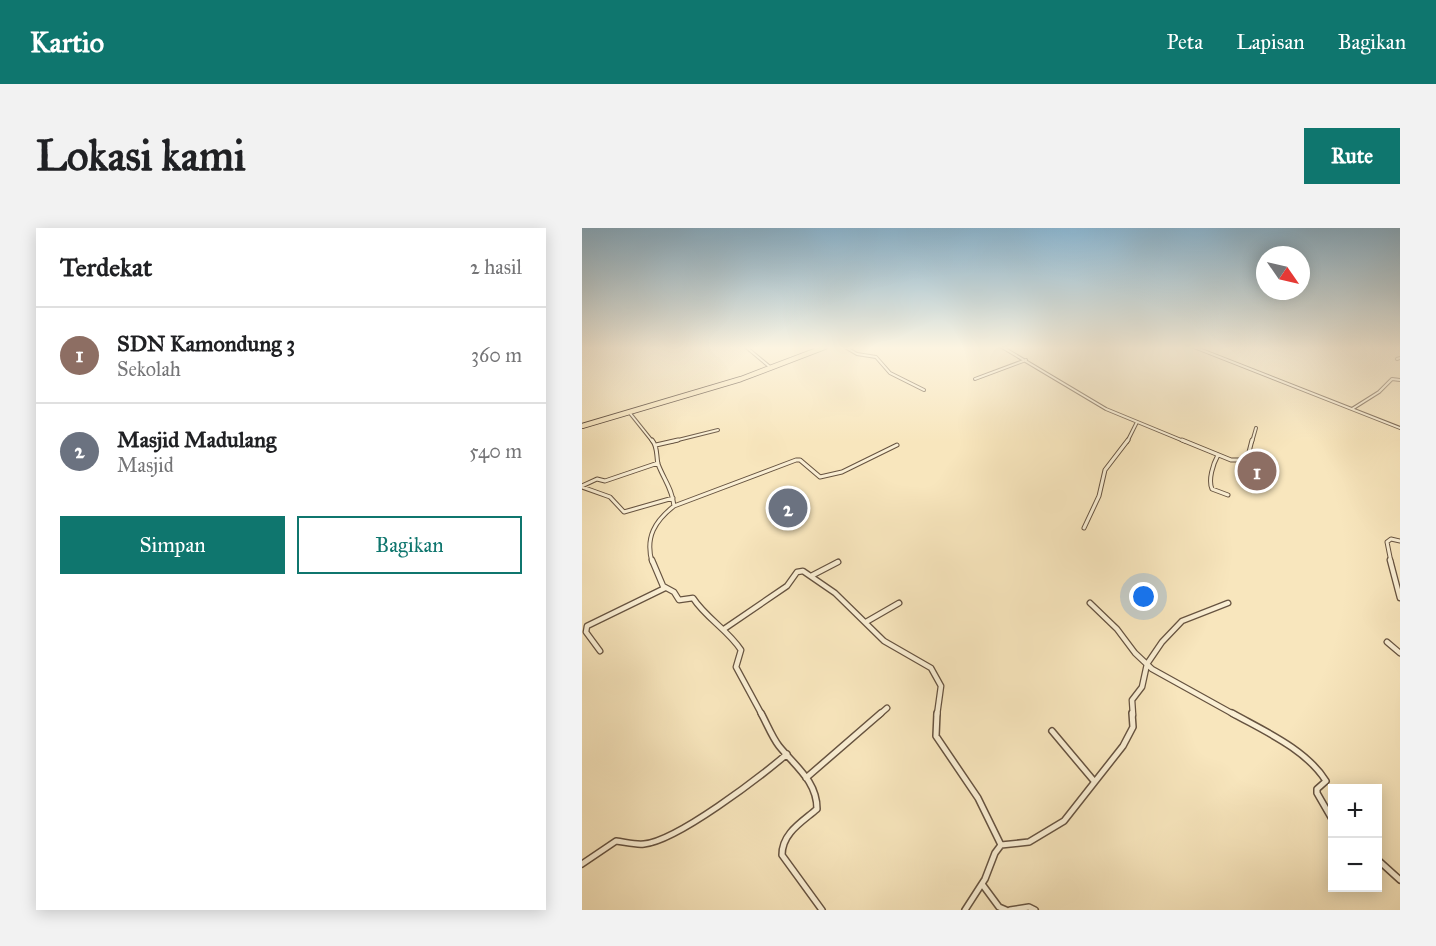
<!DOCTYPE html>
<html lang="id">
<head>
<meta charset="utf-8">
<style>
  :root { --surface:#fff; --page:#f2f2f2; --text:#202124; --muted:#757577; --line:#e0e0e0; --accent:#0f766e }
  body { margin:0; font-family:"IM FELL Great Primer",serif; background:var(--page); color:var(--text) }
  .controls { position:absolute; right:18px; bottom:18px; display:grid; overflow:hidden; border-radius:0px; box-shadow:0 3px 15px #0003 }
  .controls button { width:54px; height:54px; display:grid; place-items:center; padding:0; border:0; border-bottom:2px solid var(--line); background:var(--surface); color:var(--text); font:30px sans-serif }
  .compass { position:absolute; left:674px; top:18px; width:54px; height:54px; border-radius:50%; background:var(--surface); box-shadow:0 3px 15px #0003; rotate:124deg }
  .you { position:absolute; left:562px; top:369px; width:21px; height:21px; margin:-15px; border:4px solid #fff; border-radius:50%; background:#1a73e8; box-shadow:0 0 0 9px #1a73e833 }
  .badge { display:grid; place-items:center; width:39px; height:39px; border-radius:50%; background:var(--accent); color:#fff; font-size:20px; font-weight:700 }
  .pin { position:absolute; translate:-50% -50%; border:3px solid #fff; box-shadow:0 2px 6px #0006 }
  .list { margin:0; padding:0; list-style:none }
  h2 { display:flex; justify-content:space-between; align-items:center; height:78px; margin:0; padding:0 24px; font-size:26px }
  h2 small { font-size:20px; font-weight:400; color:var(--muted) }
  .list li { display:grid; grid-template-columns:39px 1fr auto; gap:18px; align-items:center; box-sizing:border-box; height:96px; padding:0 24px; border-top:2px solid var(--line) }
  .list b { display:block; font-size:22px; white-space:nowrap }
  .list p { margin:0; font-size:20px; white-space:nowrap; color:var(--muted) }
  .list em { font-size:20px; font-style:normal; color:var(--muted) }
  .actions { display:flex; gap:12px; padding:18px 24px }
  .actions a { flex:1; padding:14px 0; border:2px solid var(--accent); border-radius:0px; text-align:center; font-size:21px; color:var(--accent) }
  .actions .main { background:var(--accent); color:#fff }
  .map { position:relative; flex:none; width:818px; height:682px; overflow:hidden; border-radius:0px }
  header { display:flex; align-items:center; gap:36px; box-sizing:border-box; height:84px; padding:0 30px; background:var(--accent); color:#fff }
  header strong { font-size:28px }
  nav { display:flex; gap:33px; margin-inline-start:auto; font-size:21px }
  .intro { display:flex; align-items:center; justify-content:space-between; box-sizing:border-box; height:144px; padding:0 36px }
  h1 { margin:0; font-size:42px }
  .button { padding:15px 27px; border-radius:0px; background:var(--accent); color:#fff; font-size:21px; font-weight:700 }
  main { display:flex; gap:36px; padding:0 36px }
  aside { flex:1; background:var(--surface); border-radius:0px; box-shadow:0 3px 15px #0003 }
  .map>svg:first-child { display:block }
  .building { fill:#e6ae93; stroke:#352217; stroke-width:1.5 }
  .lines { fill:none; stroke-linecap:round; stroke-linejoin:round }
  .minor-far3-casing { stroke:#665340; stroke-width:4 }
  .minor-far2-casing { stroke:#665340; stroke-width:5 }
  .minor-far1-casing { stroke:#665340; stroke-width:7 }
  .minor-casing { stroke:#665340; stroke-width:8 }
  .primary-casing { stroke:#352217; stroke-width:6 }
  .minor-far3 { stroke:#faefd4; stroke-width:2 }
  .minor-far2 { stroke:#faefd4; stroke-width:3 }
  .minor-far1 { stroke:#faefd4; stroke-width:4.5 }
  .minor { stroke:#faefd4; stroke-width:5 }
  .primary { stroke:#f8e6bd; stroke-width:4.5 }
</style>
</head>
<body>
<header>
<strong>Kartio</strong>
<nav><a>Peta</a><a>Lapisan</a><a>Bagikan</a></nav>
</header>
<div class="intro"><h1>Lokasi kami</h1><a class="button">Rute</a></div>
<main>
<aside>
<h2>Terdekat<small>2 hasil</small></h2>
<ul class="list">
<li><span class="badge" style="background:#8d6e63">1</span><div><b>SDN Kamondung 3</b><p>Sekolah</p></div><em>360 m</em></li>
<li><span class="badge" style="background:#6b7280">2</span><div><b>Masjid Madulang</b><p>Masjid</p></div><em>540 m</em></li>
</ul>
<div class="actions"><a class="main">Simpan</a><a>Bagikan</a></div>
</aside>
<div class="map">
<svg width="818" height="682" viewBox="0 0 818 682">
  <rect width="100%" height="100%" fill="#f8e6bd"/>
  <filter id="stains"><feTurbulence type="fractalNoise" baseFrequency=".00333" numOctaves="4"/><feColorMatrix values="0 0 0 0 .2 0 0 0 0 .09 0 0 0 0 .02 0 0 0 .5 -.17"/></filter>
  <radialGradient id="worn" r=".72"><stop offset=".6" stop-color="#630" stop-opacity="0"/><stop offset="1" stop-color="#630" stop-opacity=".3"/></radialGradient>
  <path class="building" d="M 209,272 L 218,280 L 202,289 L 194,280 Z"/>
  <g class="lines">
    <g class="minor-far3-casing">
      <path id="minor-far3" d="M 164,119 L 188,139
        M 263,119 L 275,126 L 294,129 L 308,145 L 342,162
        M 420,119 L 524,181 L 604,214
        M 612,119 L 818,200
        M 815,131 L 818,130
        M 393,151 L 444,132
        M 770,181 L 797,164 L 810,151 L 818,152
        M 47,184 L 71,214
        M 88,214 L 136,202
        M 545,214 L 555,194
        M 670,214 L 674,200"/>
    </g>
    <g class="minor-far2-casing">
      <path id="minor-far2" d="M 70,212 C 76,219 74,227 76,236 C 82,252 90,260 92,278 C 73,293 63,309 70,334
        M 600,212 L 649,232 L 658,232 L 667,224 L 670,212
        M 74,217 L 96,212
        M 636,227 C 631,236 626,252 630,261 L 646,267
        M 0,258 L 15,251 L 23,253 L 76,235
        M 0,259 L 28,269 L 42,284 L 91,270
        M 92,278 L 214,232 L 218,232 L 238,249 L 260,244 L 315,217
        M 502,300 L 517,268 L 523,242 L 546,212
        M 809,334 L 805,314 L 809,311 L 818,313"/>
    </g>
    <g class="minor-far1-casing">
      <path id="minor-far1" d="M 70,332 L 81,358 L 92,364 L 97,372 L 111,370 C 124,390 146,402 159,422 L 154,439 L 180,487
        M 808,332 L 818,370
        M 229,348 L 256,334
        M 508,375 L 535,401 L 553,425 L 570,441 L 653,487
        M 284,394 L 317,375
        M 142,401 L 205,358 L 215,344 L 221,343 L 253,365 L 302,413 L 349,440 L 359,458 L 355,487
        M 805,414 L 818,425
        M 18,423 L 4,404 L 5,398 L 83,360
        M 297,487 L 305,480
        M 551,487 L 550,472 L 560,459 L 565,436 L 580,414 L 600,393 L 646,375"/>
    </g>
    <g class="minor-casing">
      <path id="minor" d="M 179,485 C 185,496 190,509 197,518 C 213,538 235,553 235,581 C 220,594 200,605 200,627 L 240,682
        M 355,485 L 354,508 L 396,570 L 419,617
        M 650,485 C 682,503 724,521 744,553 L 735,561 L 735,565 L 750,591
        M 470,503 L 512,553
        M 224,550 L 299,485
        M 796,632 L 818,652
        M 0,636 L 34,613 C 43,614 53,617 62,616 C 95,613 178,549 205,526
        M 400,656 L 417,679 L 424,682
        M 383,682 L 403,651 L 413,625 L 419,617 L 447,614 L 482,593 L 541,518 L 551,499 L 550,485
        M 428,682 L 447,679 L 453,682"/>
    </g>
    <g class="primary-casing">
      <path id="primary" d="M 0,198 L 159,151 L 243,119"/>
    </g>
    <use href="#minor-far3" class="minor-far3"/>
    <use href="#minor-far2" class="minor-far2"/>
    <use href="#minor-far1" class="minor-far1"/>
    <use href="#minor" class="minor"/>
    <use href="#primary" class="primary"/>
  </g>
  <linearGradient id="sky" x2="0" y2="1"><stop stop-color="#8bb8d5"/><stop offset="0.56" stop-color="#fcf4e1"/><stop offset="1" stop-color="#fcf4e1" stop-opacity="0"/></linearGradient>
  <rect width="818" height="214" fill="url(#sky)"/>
  <rect width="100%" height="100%" filter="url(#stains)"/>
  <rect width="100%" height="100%" fill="url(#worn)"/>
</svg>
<div class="controls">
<button>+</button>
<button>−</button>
</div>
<svg class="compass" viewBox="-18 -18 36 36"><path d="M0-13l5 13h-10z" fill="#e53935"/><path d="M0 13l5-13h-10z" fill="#757577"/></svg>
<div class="you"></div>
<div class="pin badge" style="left:675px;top:243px;background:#8d6e63">1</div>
<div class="pin badge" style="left:206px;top:280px;background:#6b7280">2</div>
</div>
</main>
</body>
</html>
